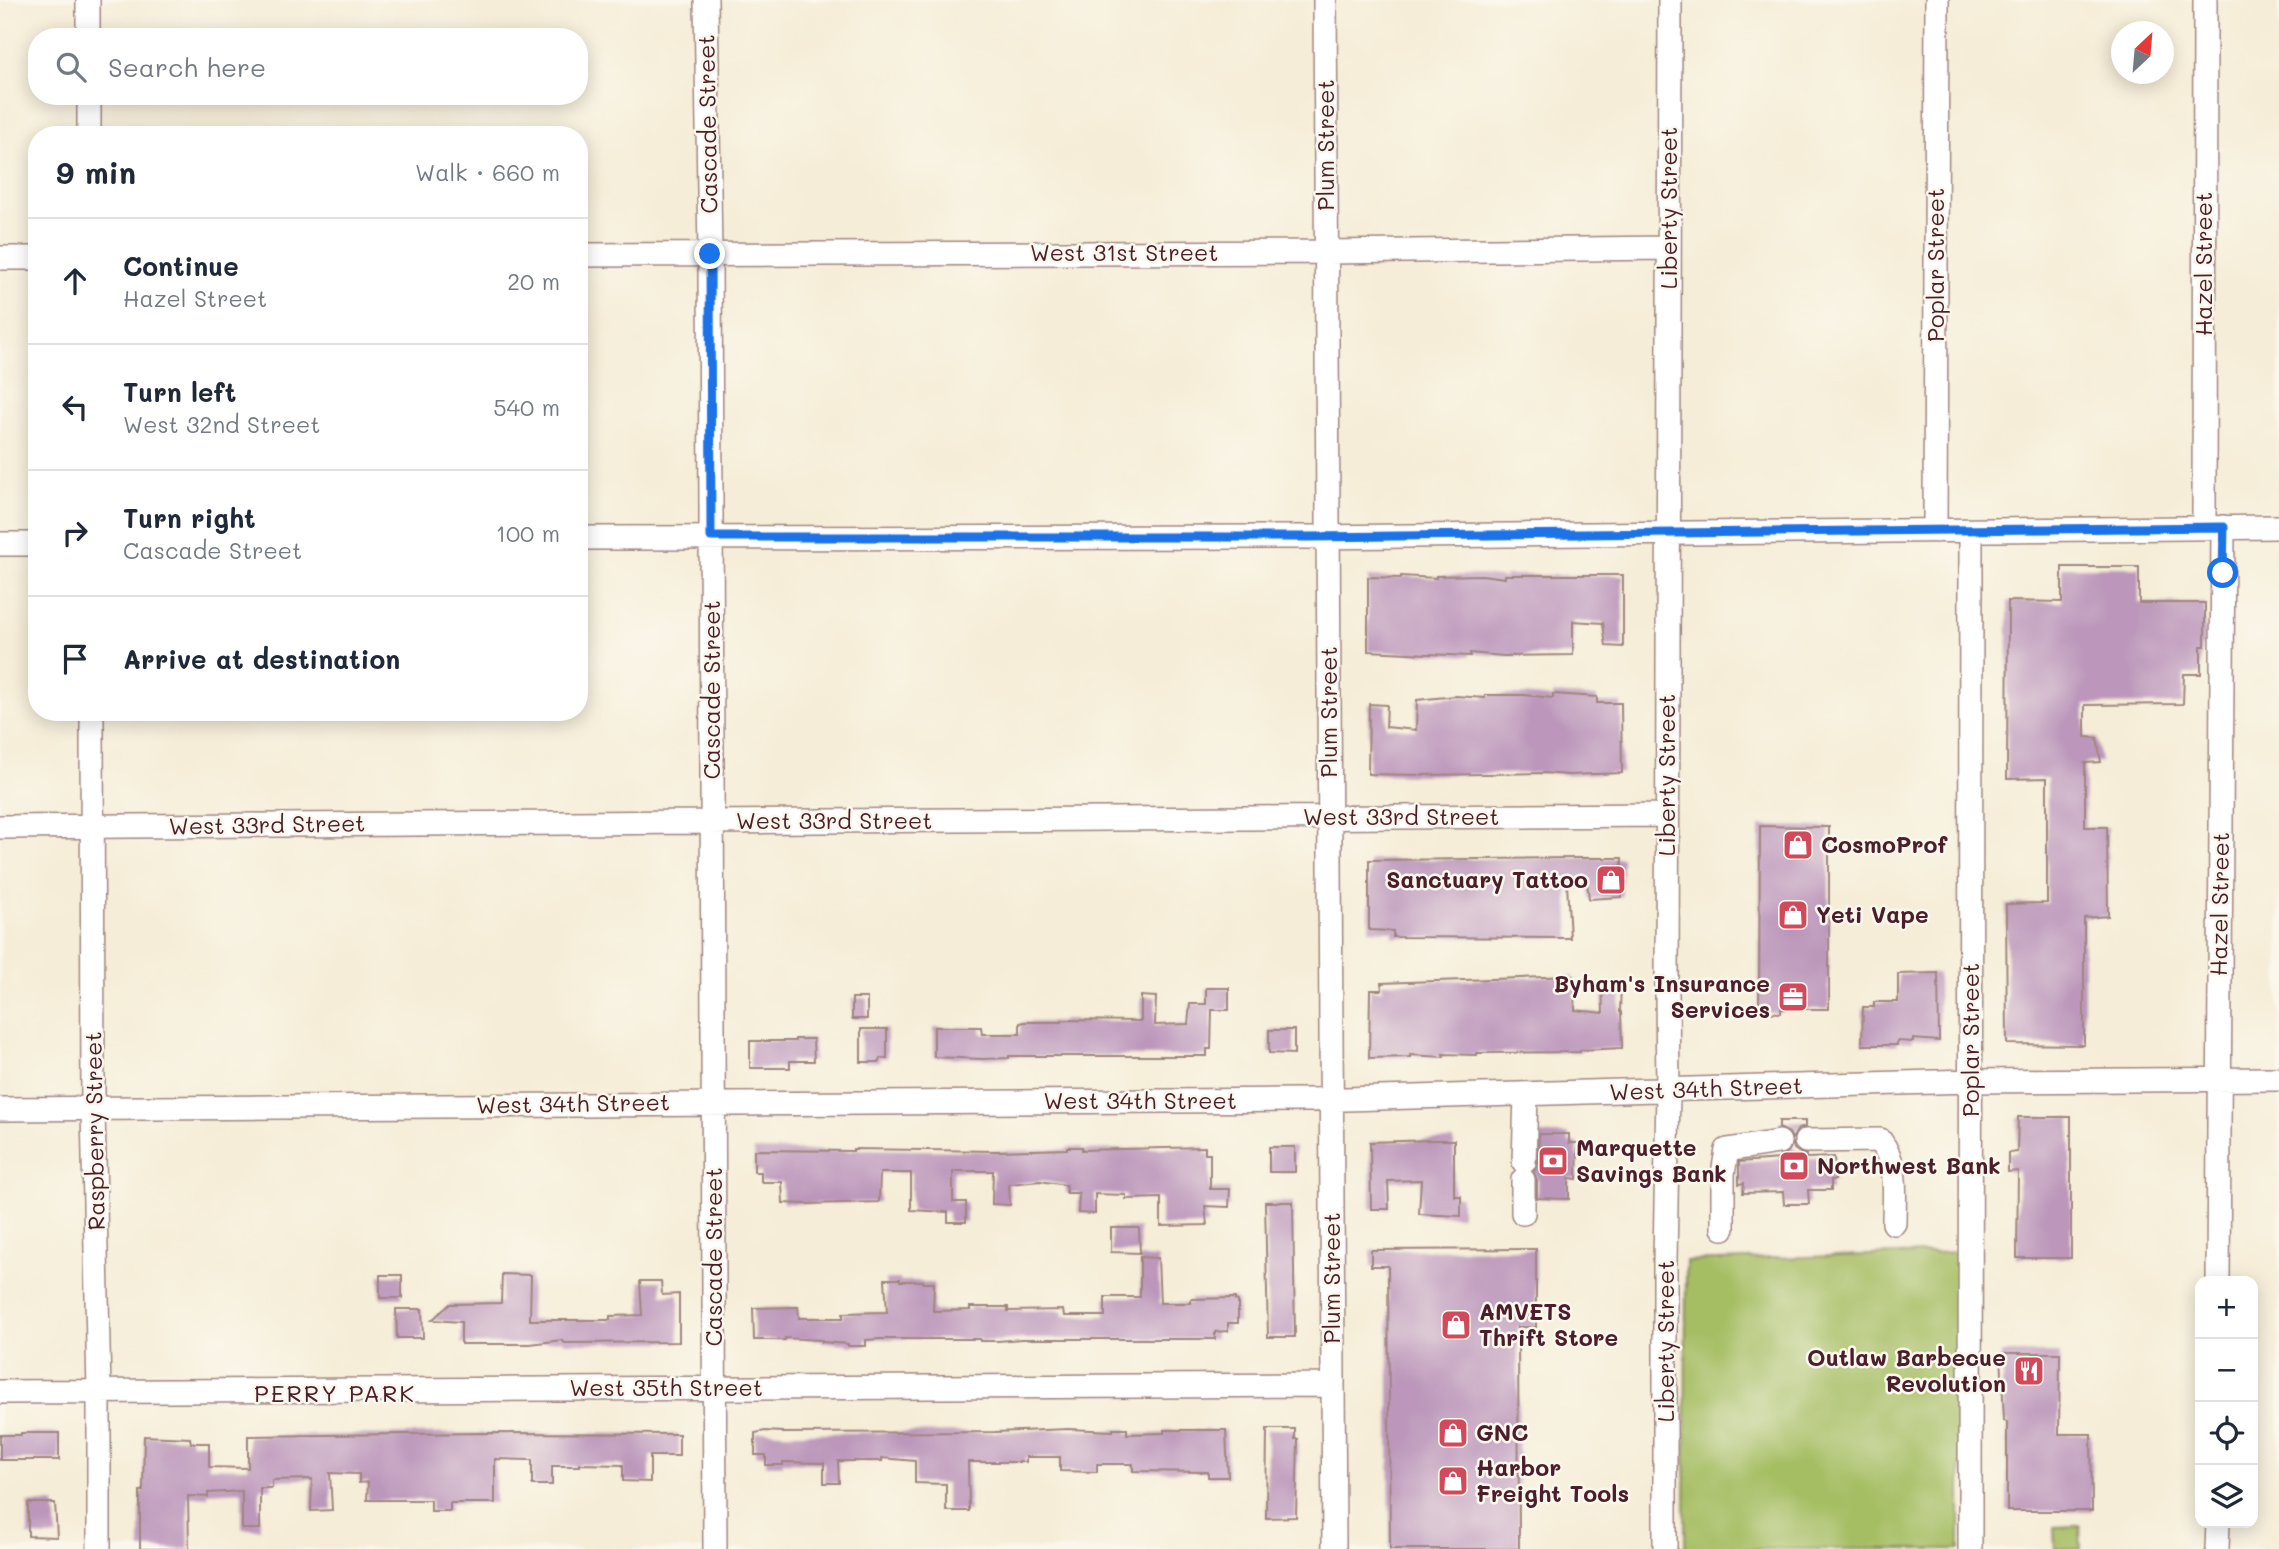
<!DOCTYPE html>
<html lang="en">
<head>
<meta charset="utf-8">
<style>
  :root { --surface:#fff; --page:#f6f6f7; --text:#1f2937; --muted:#747a83; --line:#e0e1e3 }
  body { margin:0; font-family:Mali,sans-serif; background:var(--page); color:var(--text) }
  .controls { position:absolute; right:21px; bottom:21px; display:grid; overflow:hidden; border-radius:14px; box-shadow:0 4px 18px #0003 }
  .controls button { width:63px; height:63px; display:grid; place-items:center; padding:0; border:0; border-bottom:2px solid var(--line); background:var(--surface); color:var(--text); font:35px sans-serif }
  .compass { position:absolute; left:2111px; top:21px; width:63px; height:63px; border-radius:50%; background:var(--surface); box-shadow:0 4px 18px #0003; rotate:26deg }
  .stop { position:absolute; width:21px; height:21px; margin:-16px; border:5px solid #1a73e8; border-radius:50%; background:#fff }
  .stop.end { background:#1a73e8; border-color:#fff; box-shadow:0 2px 7px #0008 }
  .list { margin:0; padding:0; list-style:none }
  h2 { display:flex; justify-content:space-between; align-items:center; height:91px; margin:0; padding:0 28px; font-size:30px }
  h2 small { font-size:23px; font-weight:400; color:var(--muted) }
  .list li { display:grid; grid-template-columns:46px 1fr auto; gap:21px; align-items:center; box-sizing:border-box; height:126px; padding:0 28px; border-top:2px solid var(--line) }
  .list b { display:block; font-size:26px; white-space:nowrap }
  .list p { margin:0; font-size:23px; white-space:nowrap; color:var(--muted) }
  .list em { font-size:23px; font-style:normal; color:var(--muted) }
  .icon { flex:none; width:38px; height:38px; fill:none; stroke:currentColor; stroke-width:2; stroke-linecap:round; stroke-linejoin:round }
  .map { position:relative; flex:none; width:2279px; height:1549px; overflow:hidden }
  .search { position:absolute; background:var(--surface); box-shadow:0 4px 18px #0003; left:28px; top:28px; width:560px; height:77px; display:flex; align-items:center; gap:18px; box-sizing:border-box; padding:0 24px; border-radius:28px; color:var(--muted); font-size:26px }
  .panel { position:absolute; background:var(--surface); box-shadow:0 4px 18px #0003; left:28px; top:126px; width:560px; height:595px; border-radius:28px }
  .map>svg:first-child { display:block }
  .green { fill:#a5be64; stroke:#786e48; stroke-width:2 }
  .building { fill:#bc97bb }
  .lines { fill:none; stroke-linecap:round; stroke-linejoin:round }
  .minor-casing { stroke:#a08681; stroke-width:26 }
  .minor { stroke:#fff; stroke-width:23 }
  .route { stroke:#1a73e8; stroke-width:9 }
  .labels { text-anchor:middle; stroke-width:5; stroke-linejoin:round; paint-order:stroke }
  .street-label { font-size:23px; fill:#4a1f2b; stroke:#fbf7ec }
  .poi-label { font-size:23px; font-weight:bold; fill:#4a1f2b; stroke:#fbf7ec; text-anchor:start }
  .neighbourhood-label { font-size:24px; letter-spacing:2px; fill:#4a1f2b; stroke:#fbf7ec }
</style>
</head>
<body>
<div class="map">
<svg width="2279" height="1549" viewBox="0 0 2279 1549">
  <rect width="100%" height="100%" fill="#fbf7ec"/>
  <filter id="ink" filterUnits="userSpaceOnUse"><feTurbulence type="fractalNoise" baseFrequency=".0143" numOctaves="2"/><feDisplacementMap in="SourceGraphic" scale="14" xChannelSelector="R" yChannelSelector="G"/><feConvolveMatrix kernelMatrix="1 2 1 2 8 2 1 2 1" color-interpolation-filters="sRGB"/></filter>
  <filter id="wash" filterUnits="userSpaceOnUse"><feTurbulence type="fractalNoise" baseFrequency=".00686" numOctaves="4" result="noise"/><feDisplacementMap in="SourceGraphic" scale="28" xChannelSelector="R" yChannelSelector="G"/><feGaussianBlur stdDeviation="1.57" result="paint"/><feColorMatrix in="noise" values="0 0 0 0 0 0 0 0 0 0 0 0 0 0 0 0 0 1.4 0 .05"/><feComposite in="paint" operator="in"/></filter>
  <g filter="url(#wash)">
    <rect width="100%" height="100%" fill="#f5edd7"/>
    <path class="green" d="M 1961,1252 L 1960,1549 L 1685,1549 L 1686,1261 Z
      M 2080,1526 L 2081,1549 L 2055,1549 L 2054,1527 Z"/>
    <g id="blocks">
      <path class="building" d="M 2062,567 L 2139,567 L 2139,603 L 2205,603 L 2205,646 L 2201,646 L 2201,674 L 2184,674 L 2183,704 L 2085,705 L 2085,737 L 2097,738 L 2101,762 L 2085,763 L 2085,827 L 2107,827 L 2108,916 L 2084,918 L 2084,1045 L 2007,1044 L 2006,904 L 2047,903 L 2047,778 L 2007,779 L 2008,601 L 2062,602 Z
        M 1482,575 L 1505,578 L 1505,575 L 1623,575 L 1623,647 L 1606,646 L 1603,623 L 1573,621 L 1573,655 L 1504,656 L 1470,653 L 1470,656 L 1368,651 L 1368,577 L 1401,578 L 1401,576 L 1436,578 L 1436,576 Z
        M 1553,694 L 1597,697 L 1597,703 L 1621,703 L 1622,773 L 1568,775 L 1545,773 L 1422,775 L 1368,774 L 1369,704 L 1387,705 L 1386,727 L 1416,730 L 1417,700 L 1456,696 L 1485,698 L 1485,695 L 1524,695 L 1553,698 Z
        M 1760,826 L 1829,827 L 1829,1009 L 1781,1009 L 1781,1013 L 1759,1012 Z
        M 1582,858 L 1622,858 L 1622,897 L 1589,899 L 1587,882 L 1567,884 L 1570,938 L 1393,937 L 1393,931 L 1369,930 L 1369,860 Z
        M 1938,973 L 1939,1041 L 1913,1039 L 1913,1042 L 1897,1041 L 1897,1045 L 1862,1045 L 1863,1007 L 1874,1007 L 1874,1002 L 1898,1002 L 1898,974 Z
        M 1573,976 L 1575,1010 L 1603,1013 L 1602,983 L 1621,982 L 1620,1012 L 1621,1012 L 1622,1048 L 1580,1050 L 1580,1052 L 1477,1053 L 1477,1055 L 1443,1054 L 1444,1057 L 1410,1055 L 1410,1057 L 1369,1058 L 1370,990 L 1382,990 L 1381,983 Z
        M 1206,988 L 1229,988 L 1229,1010 L 1212,1010 L 1211,1049 L 1207,1049 L 1207,1056 L 1009,1056 L 1009,1058 L 983,1059 L 934,1057 L 934,1027 L 981,1027 L 982,1034 L 1020,1034 L 1020,1023 L 1025,1022 L 1062,1022 L 1062,1020 L 1141,1021 L 1141,996 L 1156,997 L 1155,1025 L 1188,1024 L 1190,1004 L 1206,1004 Z
        M 852,998 L 867,998 L 867,1019 L 852,1019 Z
        M 861,1029 L 887,1029 L 887,1058 L 880,1058 L 879,1062 L 861,1062 Z
        M 1269,1030 L 1294,1030 L 1294,1054 L 1269,1053 Z
        M 795,1039 L 813,1039 L 814,1061 L 790,1061 L 790,1068 L 750,1068 L 750,1041 L 795,1041 Z
        M 2018,1117 L 2071,1117 L 2071,1258 L 2017,1258 L 2018,1171 L 2008,1172 L 2008,1153 L 2017,1152 Z
        M 1779,1121 L 1805,1121 L 1805,1127 L 1798,1129 L 1792,1139 L 1789,1133 L 1779,1128 Z
        M 1539,1134 L 1569,1134 L 1569,1143 L 1578,1143 L 1577,1179 L 1569,1178 L 1569,1199 L 1537,1198 L 1537,1180 L 1534,1172 L 1538,1162 Z
        M 1433,1140 L 1454,1140 L 1454,1196 L 1461,1196 L 1461,1216 L 1419,1214 L 1421,1180 L 1388,1181 L 1389,1209 L 1371,1209 L 1370,1142 Z
        M 1793,1143 L 1794,1149 L 1800,1153 L 1806,1155 L 1806,1158 L 1834,1157 L 1835,1180 L 1831,1180 L 1831,1190 L 1808,1190 L 1809,1204 L 1784,1204 L 1783,1192 L 1743,1193 L 1744,1183 L 1739,1184 L 1739,1162 L 1780,1159 L 1780,1156 L 1788,1152 Z
        M 1067,1147 L 1082,1147 L 1082,1150 L 1205,1147 L 1205,1154 L 1210,1154 L 1210,1189 L 1230,1189 L 1229,1207 L 1205,1206 L 1207,1225 L 1161,1226 L 1161,1198 L 1126,1199 L 1126,1195 L 1095,1194 L 1095,1214 L 1078,1213 L 1079,1193 L 1066,1193 L 1066,1185 L 1040,1181 L 1009,1184 L 1010,1205 L 992,1204 L 993,1171 L 953,1171 L 953,1202 L 966,1202 L 966,1222 L 948,1222 L 948,1212 L 911,1210 L 911,1173 L 880,1173 L 879,1202 L 806,1204 L 783,1203 L 782,1182 L 761,1182 L 761,1172 L 754,1172 L 754,1150 L 853,1151 L 853,1149 L 996,1151 L 1067,1149 Z
        M 1269,1147 L 1295,1147 L 1295,1172 L 1269,1172 Z
        M 1265,1202 L 1293,1202 L 1295,1337 L 1268,1337 Z
        M 1111,1228 L 1139,1228 L 1140,1253 L 1111,1252 Z
        M 1536,1249 L 1536,1327 L 1518,1327 L 1519,1549 L 1390,1549 L 1388,1266 L 1371,1266 L 1371,1250 Z
        M 1140,1257 L 1158,1258 L 1160,1303 L 1191,1303 L 1191,1299 L 1235,1298 L 1235,1300 L 1238,1301 L 1238,1323 L 1228,1323 L 1228,1331 L 1215,1332 L 1215,1339 L 1021,1339 L 998,1341 L 980,1341 L 980,1339 L 879,1339 L 866,1340 L 866,1346 L 848,1346 L 848,1344 L 822,1342 L 822,1340 L 785,1338 L 785,1340 L 754,1340 L 753,1308 L 798,1307 L 799,1318 L 843,1318 L 843,1313 L 887,1312 L 885,1279 L 900,1279 L 900,1281 L 923,1281 L 923,1283 L 934,1283 L 933,1311 L 970,1310 L 970,1307 L 1008,1307 L 1008,1311 L 1063,1310 L 1064,1316 L 1105,1316 L 1105,1297 L 1140,1297 Z
        M 502,1274 L 531,1275 L 530,1320 L 610,1320 L 610,1316 L 642,1315 L 640,1281 L 661,1281 L 662,1295 L 679,1294 L 679,1342 L 565,1343 L 562,1340 L 530,1344 L 461,1344 L 461,1322 L 432,1320 L 450,1304 L 501,1303 Z
        M 380,1275 L 402,1275 L 402,1298 L 380,1298 Z
        M 396,1309 L 422,1309 L 423,1338 L 397,1338 Z
        M 2001,1353 L 2060,1353 L 2059,1434 L 2091,1434 L 2092,1511 L 2007,1511 L 2007,1422 L 2004,1421 Z
        M 1068,1429 L 1113,1431 L 1113,1429 L 1127,1429 L 1127,1434 L 1164,1433 L 1164,1430 L 1226,1430 L 1228,1477 L 1208,1477 L 1208,1472 L 1133,1471 L 1133,1464 L 1097,1464 L 1097,1472 L 1060,1471 L 1060,1457 L 1026,1457 L 1026,1462 L 968,1462 L 969,1511 L 946,1511 L 946,1484 L 915,1483 L 915,1461 L 882,1458 L 882,1461 L 838,1461 L 839,1483 L 824,1483 L 824,1463 L 783,1462 L 783,1465 L 766,1465 L 766,1455 L 755,1455 L 755,1433 L 765,1431 L 782,1432 L 782,1433 L 995,1432 Z
        M 1267,1429 L 1295,1429 L 1295,1439 L 1298,1439 L 1296,1517 L 1266,1518 Z
        M 21,1433 L 59,1433 L 59,1460 L 0,1460 L 0,1435 L 21,1435 Z
        M 485,1433 L 679,1434 L 679,1456 L 650,1456 L 650,1482 L 623,1481 L 623,1465 L 580,1464 L 580,1466 L 552,1466 L 552,1485 L 532,1485 L 532,1460 L 495,1459 L 495,1503 L 450,1503 L 450,1511 L 431,1511 L 431,1500 L 367,1500 L 368,1482 L 359,1483 L 359,1474 L 330,1473 L 332,1510 L 311,1511 L 312,1479 L 272,1480 L 272,1488 L 260,1488 L 260,1529 L 242,1529 L 242,1491 L 208,1493 L 208,1497 L 188,1496 L 189,1549 L 140,1549 L 140,1491 L 143,1491 L 144,1436 L 190,1438 L 191,1443 L 209,1443 L 209,1467 L 248,1468 L 248,1436 Z
        M 28,1503 L 55,1503 L 57,1537 L 28,1536 Z"/>
    </g>
  </g>
  <g filter="url(#ink)">
    <use href="#blocks" fill-opacity="0" stroke="#a08681" stroke-width="2"/>
    <g class="lines">
      <g class="minor-casing">
        <path id="minor" d="M 88,0 L 88,37
          M 706,0 L 710,254 L 715,1549
          M 1325,0 L 1334,1549
          M 89,96 L 89,135
          M 579,255 L 1326,252 L 1669,248
          M 0,258 L 37,258
          M 2204,528 L 2205,0
          M 1935,531 L 1937,0
          M 579,538 L 1308,537 L 2279,527
          M 0,544 L 37,544
          M 92,712 L 93,1109 L 99,1392 L 99,1549
          M 0,827 L 1667,815
          M 0,1109 L 1311,1100 L 1970,1081 L 2279,1079
          M 1806,1141 L 1880,1140 C 1899,1166 1894,1192 1894,1223
          M 1524,1162 L 1526,1095
          M 1523,1213 L 1523,1180
          M 1723,1228 L 1723,1174 L 1727,1150 L 1779,1142
          M 2218,1281 L 2223,527
          M 0,1392 L 1333,1385
          M 1665,1549 L 1665,1261 L 1668,1090 L 1667,992 L 1670,0
          M 1970,1549 L 1971,531
          M 2217,1549 L 2218,1523"/>
      </g>
      <use href="#minor" class="minor"/>
    </g>
  </g>
  <g class="lines" filter="url(#ink)">
    <path class="route" d="M 710,254 L 711,537 L 1308,537 L 2224,527 L 2223,573"/>
  </g>
  <defs>
    <g id="shop-square" transform="scale(1.575)"><rect x="-9" y="-9" width="18" height="18" rx="4" fill="#d1495b" stroke="#fbf7ec"/><path d="M-5-2.5h2.3a2.7 3.5 0 0 1 5.4 0H5L5.5 6h-11ZM-1.5-2.5h3a1.5 2.3 0 0 0-3 0Z" fill="#fff"/></g>
    <g id="office-square" transform="scale(1.575)"><rect x="-9" y="-9" width="18" height="18" rx="4" fill="#d1495b" stroke="#fbf7ec"/><path d="M-6-3h4V-5.5h4V-3h4V5H-6ZM-1-4.5V-3h2v-1.5ZM-6 0V1H6V0Z" fill="#fff"/></g>
    <g id="bank-square" transform="scale(1.575)"><rect x="-9" y="-9" width="18" height="18" rx="4" fill="#d1495b" stroke="#fbf7ec"/><path d="M-6-4H6V4H-6ZM0-2.3a2.3 2.3 0 1 0 0 4.6a2.3 2.3 0 1 0 0-4.6Z" fill="#fff"/></g>
    <g id="restaurant-square" transform="scale(1.575)"><rect x="-9" y="-9" width="18" height="18" rx="4" fill="#d1495b" stroke="#fbf7ec"/><path d="M-5-6h1v4h1v-4h1v4h1v-4h1v5L-1.5 .5V6h-2V.5L-5-1ZM5-6V6H3V1.5H1.5Q1.5-4 5-6Z" fill="#fff"/></g>
  </defs>
  <g fill-rule="evenodd">
    <use href="#shop-square" x="1798" y="845"/>
    <use href="#shop-square" x="1611" y="880"/>
    <use href="#shop-square" x="1793" y="915"/>
    <use href="#office-square" x="1793" y="997"/>
    <use href="#bank-square" x="1553" y="1161"/>
    <use href="#bank-square" x="1794" y="1166"/>
    <use href="#shop-square" x="1456" y="1325"/>
    <use href="#restaurant-square" x="2029" y="1371"/>
    <use href="#shop-square" x="1453" y="1433"/>
    <use href="#shop-square" x="1453" y="1481"/>
  </g>
  <g class="labels">
    <g class="street-label">
      <text transform="translate(708 124) rotate(-91)" y="8">Cascade Street</text>
      <text transform="translate(1326 145) rotate(-90)" y="8">Plum Street</text>
      <text transform="translate(1669 208) rotate(-90)" y="8">Liberty Street</text>
      <text x="1124" y="261">West 31st Street</text>
      <text transform="translate(2204 264) rotate(-90)" y="8">Hazel Street</text>
      <text transform="translate(1936 265) rotate(-90)" y="8">Poplar Street</text>
      <text transform="translate(712 690) rotate(-90)" y="8">Cascade Street</text>
      <text transform="translate(1329 712) rotate(-90)" y="8">Plum Street</text>
      <text transform="translate(1667 775) rotate(-90)" y="8">Liberty Street</text>
      <text x="1401" y="825">West 33rd Street</text>
      <text x="834" y="829">West 33rd Street</text>
      <text transform="translate(267 825) rotate(-1)" y="8">West 33rd Street</text>
      <text transform="translate(2220 904) rotate(-89)" y="8">Hazel Street</text>
      <text transform="translate(1971 1040) rotate(-90)" y="8">Poplar Street</text>
      <text transform="translate(1706 1089) rotate(-2)" y="8">West 34th Street</text>
      <text x="1140" y="1109">West 34th Street</text>
      <text transform="translate(573 1104) rotate(-1)" y="8">West 34th Street</text>
      <text transform="translate(95 1131) rotate(-91)" y="8">Raspberry Street</text>
      <text transform="translate(714 1257) rotate(-90)" y="8">Cascade Street</text>
      <text transform="translate(1332 1278) rotate(-90)" y="8">Plum Street</text>
      <text transform="translate(1666 1341) rotate(-90)" y="8">Liberty Street</text>
      <text x="666" y="1396">West 35th Street</text>
    </g>
    <g class="poi-label">
      <text x="1821" y="853">CosmoProf</text>
      <text x="1588" y="888" text-anchor="end">Sanctuary Tattoo</text>
      <text x="1816" y="923">Yeti Vape</text>
      <text x="1770" y="992" text-anchor="end">Byham's Insurance<tspan x="1770" dy="26">Services</tspan></text>
      <text x="1576" y="1156">Marquette<tspan x="1576" dy="26">Savings Bank</tspan></text>
      <text x="1817" y="1174">Northwest Bank</text>
      <text x="1479" y="1320">AMVETS<tspan x="1479" dy="26">Thrift Store</tspan></text>
      <text x="2006" y="1366" text-anchor="end">Outlaw Barbecue<tspan x="2006" dy="26">Revolution</tspan></text>
      <text x="1476" y="1441">GNC</text>
      <text x="1476" y="1476">Harbor<tspan x="1476" dy="26">Freight Tools</tspan></text>
    </g>
    <g class="neighbourhood-label">
      <text x="335" y="1402">PERRY PARK</text>
    </g>
  </g>
</svg>
<div class="controls">
<button>+</button>
<button>−</button>
<button><svg class="icon" aria-label="locate" viewBox="0 0 24 24"><circle cx="12" cy="12" r="6"/><path d="M12 2v4M12 18v4M2 12h4M18 12h4"/></svg></button>
<button><svg class="icon" aria-label="layers" viewBox="0 0 24 24"><path d="M12 4l9 5-9 5-9-5zM3 14l9 5 9-5"/></svg></button>
</div>
<svg class="compass" viewBox="-18 -18 36 36"><path d="M0-13l5 13h-10z" fill="#e53935"/><path d="M0 13l5-13h-10z" fill="#747a83"/></svg>
<div class="stop" style="left:2223px;top:573px"></div>
<div class="stop end" style="left:710px;top:254px"></div>
<div class="search"><svg class="icon" aria-label="search" viewBox="0 0 24 24"><circle cx="10" cy="10" r="6"/><path d="M15 15l6 6"/></svg>Search here</div>
<section class="panel">
<h2>9 min<small>Walk · 660 m</small></h2>
<ul class="list">
<li><svg class="icon" aria-label="ahead" viewBox="0 0 24 24"><path d="M12 20V5M6 11l6-6 6 6"/></svg><div><b>Continue</b><p>Hazel Street</p></div><em>20 m</em></li>
<li><svg class="icon" aria-label="left" viewBox="0 0 24 24"><path d="M17 20v-9H6M10 6l-5 5 5 5"/></svg><div><b>Turn left</b><p>West 32nd Street</p></div><em>540 m</em></li>
<li><svg class="icon" aria-label="right" viewBox="0 0 24 24"><path d="M7 20v-9h11M14 6l5 5-5 5"/></svg><div><b>Turn right</b><p>Cascade Street</p></div><em>100 m</em></li>
<li><svg class="icon" aria-label="arrive" viewBox="0 0 24 24"><path d="M6 21V4h12l-3 4 3 4H6"/></svg><div><b>Arrive at destination</b></div></li>
</ul>
</section>
</div>
</body>
</html>
